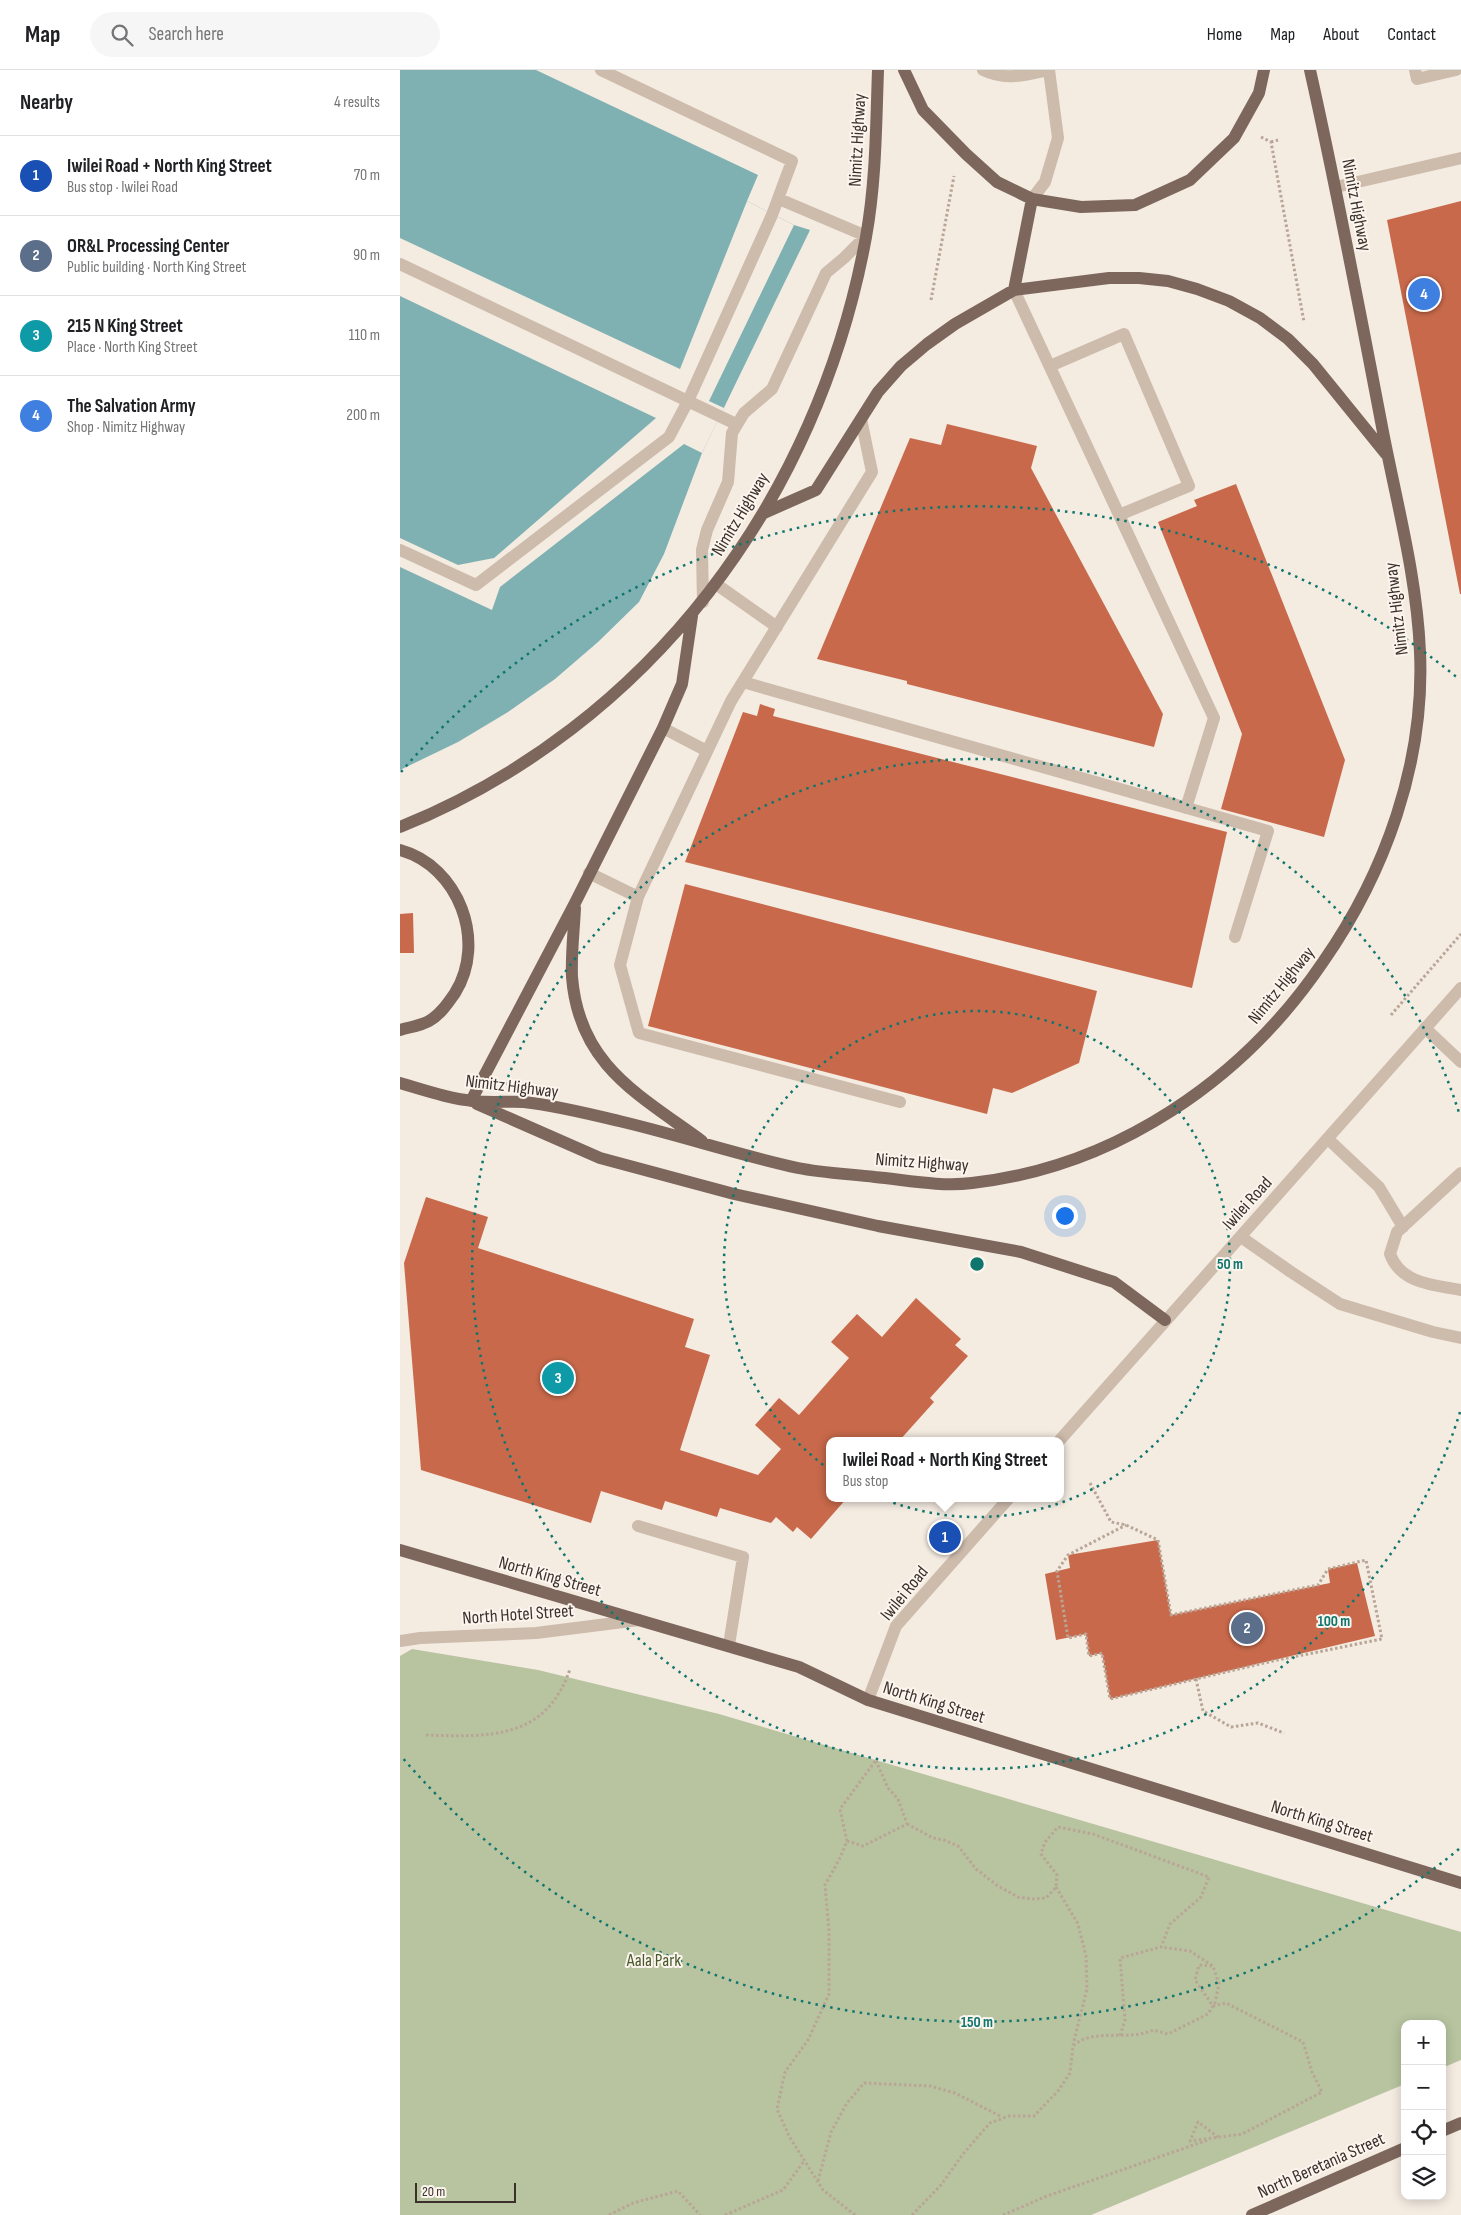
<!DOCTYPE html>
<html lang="en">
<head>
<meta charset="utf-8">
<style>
  :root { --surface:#fff; --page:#f6f6f6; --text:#202124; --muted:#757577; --line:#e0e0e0; --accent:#1f5a5e }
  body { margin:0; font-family:"Sofia Sans Condensed",sans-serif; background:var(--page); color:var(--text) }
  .controls { position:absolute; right:15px; bottom:15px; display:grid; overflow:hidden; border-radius:10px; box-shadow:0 2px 12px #0003 }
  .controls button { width:45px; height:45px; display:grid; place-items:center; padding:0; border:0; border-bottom:1px solid var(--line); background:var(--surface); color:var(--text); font:25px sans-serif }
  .scale { position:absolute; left:15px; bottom:12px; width:101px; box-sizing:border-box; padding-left:5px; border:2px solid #3b302b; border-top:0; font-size:14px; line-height:18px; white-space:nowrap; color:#3b302b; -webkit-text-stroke:4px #fbf5ee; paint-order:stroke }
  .you { position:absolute; left:664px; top:1145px; width:18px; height:18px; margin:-12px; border:4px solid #fff; border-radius:50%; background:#1a73e8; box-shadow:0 0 0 8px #1a73e833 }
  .badge { display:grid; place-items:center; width:32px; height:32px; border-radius:50%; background:var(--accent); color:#fff; font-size:16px; font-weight:700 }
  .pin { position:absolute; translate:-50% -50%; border:2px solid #fff; box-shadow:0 1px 5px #0006 }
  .popup { position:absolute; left:426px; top:1367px; width:238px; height:65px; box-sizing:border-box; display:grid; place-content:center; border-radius:10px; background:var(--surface); filter:drop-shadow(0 1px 4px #0005); font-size:16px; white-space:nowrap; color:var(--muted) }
  .popup b { font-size:19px; color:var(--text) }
  .popup::after { content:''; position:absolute; left:50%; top:100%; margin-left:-10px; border:10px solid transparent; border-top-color:var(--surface) }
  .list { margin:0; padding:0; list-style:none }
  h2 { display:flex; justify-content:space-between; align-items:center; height:65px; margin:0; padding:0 20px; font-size:21px }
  h2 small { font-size:16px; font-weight:400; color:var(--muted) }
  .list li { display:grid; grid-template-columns:32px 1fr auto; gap:15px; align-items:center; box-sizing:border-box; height:80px; padding:0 20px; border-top:1px solid var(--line) }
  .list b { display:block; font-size:19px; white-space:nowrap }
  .list p { margin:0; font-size:16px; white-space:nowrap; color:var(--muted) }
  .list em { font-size:16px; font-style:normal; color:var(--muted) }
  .icon { flex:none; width:28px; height:28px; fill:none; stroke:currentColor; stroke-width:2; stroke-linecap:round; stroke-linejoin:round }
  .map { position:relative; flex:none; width:1061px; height:2145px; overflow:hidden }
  header { display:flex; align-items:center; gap:30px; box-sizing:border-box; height:70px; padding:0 25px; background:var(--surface); border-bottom:1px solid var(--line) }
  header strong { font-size:24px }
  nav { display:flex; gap:28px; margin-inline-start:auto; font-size:18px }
  .search { width:350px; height:45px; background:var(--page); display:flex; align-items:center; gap:12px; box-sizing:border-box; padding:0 18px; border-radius:28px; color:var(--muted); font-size:19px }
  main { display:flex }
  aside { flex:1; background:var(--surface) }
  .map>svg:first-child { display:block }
  .green { fill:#b8c4a0 }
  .water { fill:#7fb0b2 }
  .pier { fill:#f4ebe1 }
  .building { fill:#c8694b }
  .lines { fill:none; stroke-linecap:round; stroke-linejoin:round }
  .path { stroke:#b9a596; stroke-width:3; stroke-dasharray:2.5 2.5; stroke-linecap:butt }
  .service { stroke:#cdbbac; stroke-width:12 }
  .minor { stroke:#cdbbac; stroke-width:12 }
  .tertiary { stroke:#cdbbac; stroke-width:12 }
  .primary { stroke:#7d675c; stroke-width:12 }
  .ring { fill:none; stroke:#0f766e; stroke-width:2.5; stroke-dasharray:2.5 5 }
  .labels { text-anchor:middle; stroke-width:4; stroke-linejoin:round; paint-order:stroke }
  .street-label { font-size:18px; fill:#3b302b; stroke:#fbf5ee }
  .park-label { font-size:18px; fill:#4a5a2e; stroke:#fbf5ee }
  .centre { fill:#0f766e; stroke:#fbf5ee; stroke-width:2.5 }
  .ring-label { font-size:15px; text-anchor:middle; font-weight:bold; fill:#0f766e; stroke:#fbf5ee; stroke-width:4; stroke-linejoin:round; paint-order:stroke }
</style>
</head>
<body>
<header>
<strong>Map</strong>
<div class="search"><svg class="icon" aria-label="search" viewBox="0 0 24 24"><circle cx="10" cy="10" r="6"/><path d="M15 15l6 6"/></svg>Search here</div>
<nav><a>Home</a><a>Map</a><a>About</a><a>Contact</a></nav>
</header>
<main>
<aside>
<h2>Nearby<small>4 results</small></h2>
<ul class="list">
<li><span class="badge" style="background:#1a4fb4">1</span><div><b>Iwilei Road + North King Street</b><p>Bus stop · Iwilei Road</p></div><em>70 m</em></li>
<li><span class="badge" style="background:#5c6f8a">2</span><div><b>OR&amp;L Processing Center</b><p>Public building · North King Street</p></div><em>90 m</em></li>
<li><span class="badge" style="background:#0f9aa8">3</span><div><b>215 N King Street</b><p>Place · North King Street</p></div><em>110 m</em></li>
<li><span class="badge" style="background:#3f7fe0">4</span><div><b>The Salvation Army</b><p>Shop · Nimitz Highway</p></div><em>200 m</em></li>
</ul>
</aside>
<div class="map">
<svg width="1061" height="2145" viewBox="0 0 1061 2145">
  <rect width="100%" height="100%" fill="#f4ebe1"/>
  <path class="green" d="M 12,1579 L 138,1600 L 319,1644 L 1061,1862 L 1061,1990 L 1042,1998 L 1042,1954 L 1005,1954 L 1005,2014 L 691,2145 L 0,2145 L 0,1586 Z"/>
  <path class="water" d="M 0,0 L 136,0 L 358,105 L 347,131 L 394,155 L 410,160 L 302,383 L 264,484 L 239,532 L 198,572 L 155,609 L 108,642 L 58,672 L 0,700 Z"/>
  <path class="pier" d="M 347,131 L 394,155 L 309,331 L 324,338 L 302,383 L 284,374 L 100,517 L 92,540 L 0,497 L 0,468 L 58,495 L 94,488 L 256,348 L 0,226 L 0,168 L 280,299 Z"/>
  <path class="building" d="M 1061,131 L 1061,524 L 1060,524 L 987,150 Z
    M 547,354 L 637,376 L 631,398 L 763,644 L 754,677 L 507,614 L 507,611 L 417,589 L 510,368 L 541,375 Z
    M 836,414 L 945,690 L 924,767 L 821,739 L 842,664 L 758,452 L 797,436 L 794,430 Z
    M 360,634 L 375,639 L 373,646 L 827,762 L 792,918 L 285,792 L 343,642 L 357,646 Z
    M 285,814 L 697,921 L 679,993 L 612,1023 L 593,1018 L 587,1044 L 248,956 Z
    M 13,843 L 14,883 L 0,883 L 0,844 Z
    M 26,1127 L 88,1147 L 78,1178 L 294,1249 L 285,1277 L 310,1285 L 280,1380 L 358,1405 L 381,1379 L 355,1355 L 379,1328 L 399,1345 L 449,1288 L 431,1272 L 457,1244 L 482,1267 L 516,1228 L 561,1269 L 555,1275 L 568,1286 L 530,1328 L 534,1332 L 499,1371 L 430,1371 L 430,1428 L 447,1428 L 411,1469 L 397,1457 L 393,1462 L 376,1447 L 371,1453 L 320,1438 L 317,1447 L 265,1431 L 262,1440 L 201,1421 L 191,1453 L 21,1400 L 4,1193 Z
    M 758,1470 L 771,1545 L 930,1513 L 928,1499 L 957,1493 L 975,1566 L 710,1629 L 702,1583 L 689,1586 L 686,1564 L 656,1570 L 645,1504 L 670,1498 L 668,1485 Z"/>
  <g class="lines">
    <path class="path" d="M 861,67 L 871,72 L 904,252
      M 871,72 L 878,70
      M 531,230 L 554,106
      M 991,945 L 1061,864
      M 690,1413 L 711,1452 L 726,1455 L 758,1470 L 771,1545 L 918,1515 L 928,1499 L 966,1490 L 982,1569 L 873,1591 L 710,1629 L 702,1583 L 689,1586 L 686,1564 L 668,1568 L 657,1501 L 668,1485 L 726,1455
      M 796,1609 L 803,1641 L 831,1657 L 858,1653 L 884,1663
      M 26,1665 C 89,1667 146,1670 170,1599
      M 507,1754 L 533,1768 L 544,1770 L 558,1776 L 576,1799 L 598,1816 L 618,1827 L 633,1829 L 646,1828 L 656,1817 L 657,1805 L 641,1784 L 645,1772 L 658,1757 L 693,1764 L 809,1807 L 801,1827 L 770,1854 L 761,1877 L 720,1888 L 725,1950 L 720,1966
      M 447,1771 L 463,1776 L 507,1754 L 498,1729 L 488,1718 L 476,1691
      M 656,1817 L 678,1854 L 686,1886 L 687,1919 L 673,1975
      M 812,1896 L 799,1895 L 795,1910 L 813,1936 L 826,1933 L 903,1972 L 912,2002 L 922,2022 L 842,2064 L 790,2071 L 798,2052 L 818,2067
      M 418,2111 L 431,2062 L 447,2033 L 464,2013 L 530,2016 L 555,2023 L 602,2047
      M 209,2145 L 233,2133 L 278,2121 L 300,2145
      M 325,2145 L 383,2120 L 404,2091
      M 455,2145 L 423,2120 L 389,2066 L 377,2039 L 385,2002 L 408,1970 L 429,1924 L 429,1861 L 425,1815 L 439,1790 L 447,1771 L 440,1739 L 476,1690
      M 512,2145 L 541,2115 L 563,2084 L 590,2053 L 609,2046 L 634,2046 L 658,2021 L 670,2003 L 673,1976 C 694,1957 727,1972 753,1960 L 768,1964 L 808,1944 L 815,1933 L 819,1914 L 813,1896 L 790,1881 L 761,1877
      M 603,2145 L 647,2126 L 808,2070"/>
    <path class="service" d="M 583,0 C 605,11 625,5 648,0
      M 1015,0 L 1017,9 L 1056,0
      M 632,129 L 645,112 L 658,68 L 649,0
      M 0,194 L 336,354
      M 614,220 L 814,648 L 786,738
      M 650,296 L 724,264 L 789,416 L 719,445
      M 461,349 L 472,402 L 331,631 L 238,827 L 220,895 L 239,963 L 500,1032
      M 0,480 L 76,515 L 269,367 L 288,331 L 372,145 L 392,91 L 201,0
      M 316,514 L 377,557
      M 303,532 L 302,480 L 307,460 L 328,412 L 332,363 L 344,343 L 372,319 L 426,203 L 444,188 L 466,166 L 379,129
      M 343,612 L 868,761 L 835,867
      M 263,658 L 307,681
      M 189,803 L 238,827
      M 1025,958 L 1061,992
      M 928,1069 L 979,1117 L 1003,1157
      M 1061,1103 L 997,1162 L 990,1184 C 1001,1214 1034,1215 1061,1220
      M 238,1456 L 343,1487 L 329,1575"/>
    <path class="minor" d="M 936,117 L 1061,88
      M 841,1167 L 891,1202 L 940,1234 L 1033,1262 L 1061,1268
      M 0,1571 L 20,1568 L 136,1563 L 239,1550"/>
    <path class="tertiary" d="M 659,1371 L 1061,918
      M 468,1630 L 496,1556 L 609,1428"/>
    <path class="primary" d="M 504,0 L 523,40 L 566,84 L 597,112 L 632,129 L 681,137 L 735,135 L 790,110 L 834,68 L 859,23 L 864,0
      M 614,220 L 632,129
      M 364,443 L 416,420 L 478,322 L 501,296 L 527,274 L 555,254 L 614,220 L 709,208 L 739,208 L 768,211 L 797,219 L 829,231 L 860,248 L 888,269 L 913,294 L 986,384
      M 0,757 C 250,656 418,429 466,167 C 476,112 476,56 478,0
      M 0,780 C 59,796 87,872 55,923 C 48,933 40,945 29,951 C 20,956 10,957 0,960
      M 175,838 C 174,860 171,884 172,907 C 179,995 238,1024 302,1071
      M 0,1013 C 24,1020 50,1029 75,1031 C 92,1033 108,1031 124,1032 C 153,1035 190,1044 219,1051 C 279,1065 338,1085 398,1098 C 423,1103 450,1104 475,1107 C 506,1110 541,1117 572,1113 C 716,1097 843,1010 923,892 C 985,803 1025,693 1020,582 C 1017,508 997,434 983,362 C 960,241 937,120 910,0
      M 71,1031 L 175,833 L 263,658 L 282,614 L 292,546
      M 77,1034 L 200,1088 L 334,1124 L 478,1156 L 621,1182 L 714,1212 L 765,1250
      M 0,1480 L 399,1597 L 468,1630 L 1061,1813
      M 1042,2061 L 1061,2053
      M 852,2145 L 1005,2078"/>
  </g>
  <g class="ring">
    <circle cx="577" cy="1194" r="253"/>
    <path d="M1060 1342A505 505 0 1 1 1060 1046"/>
    <path d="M1059 1779A758 758 0 0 1 1 1686M1 702A758 758 0 0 1 1059 609"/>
  </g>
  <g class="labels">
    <g class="street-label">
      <text transform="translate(457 70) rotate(-87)" y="6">Nimitz Highway</text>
      <text transform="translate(957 135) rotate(79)" y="6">Nimitz Highway</text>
      <text transform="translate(340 444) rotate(-59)" y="6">Nimitz Highway</text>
      <text transform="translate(996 539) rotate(-97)" y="6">Nimitz Highway</text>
      <text transform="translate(881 915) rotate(-51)" y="6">Nimitz Highway</text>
      <text transform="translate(112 1016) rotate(7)" y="6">Nimitz Highway</text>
      <text transform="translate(522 1092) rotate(4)" y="6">Nimitz Highway</text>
      <text transform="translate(847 1133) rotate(-48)" y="6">Iwilei Road</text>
      <text transform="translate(150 1506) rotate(16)" y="6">North King Street</text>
      <text transform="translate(504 1523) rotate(-51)" y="6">Iwilei Road</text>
      <text transform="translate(118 1544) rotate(-4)" y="6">North Hotel Street</text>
      <text transform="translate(534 1632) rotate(17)" y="6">North King Street</text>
      <text transform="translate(922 1751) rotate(17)" y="6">North King Street</text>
      <text transform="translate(921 2095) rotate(-24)" y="6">North Beretania Street</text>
    </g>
    <g class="park-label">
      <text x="254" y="1896">Aala Park</text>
    </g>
  </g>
  <circle cx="577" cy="1194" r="8" class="centre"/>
  <g class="ring-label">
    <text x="830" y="1199">50 m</text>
    <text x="934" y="1556">100 m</text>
    <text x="577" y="1957">150 m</text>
  </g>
</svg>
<div class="controls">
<button>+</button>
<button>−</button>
<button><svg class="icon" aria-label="locate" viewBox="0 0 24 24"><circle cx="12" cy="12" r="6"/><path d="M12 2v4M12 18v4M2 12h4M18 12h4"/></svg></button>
<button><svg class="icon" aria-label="layers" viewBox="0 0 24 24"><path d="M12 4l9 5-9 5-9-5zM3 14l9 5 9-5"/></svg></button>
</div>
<div class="scale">20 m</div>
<div class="you"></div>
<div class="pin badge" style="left:545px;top:1467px;background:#1a4fb4">1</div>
<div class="popup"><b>Iwilei Road + North King Street</b>Bus stop</div>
<div class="pin badge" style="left:847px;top:1558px;background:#5c6f8a">2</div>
<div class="pin badge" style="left:158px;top:1308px;background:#0f9aa8">3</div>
<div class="pin badge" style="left:1024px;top:224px;background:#3f7fe0">4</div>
</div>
</main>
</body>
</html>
